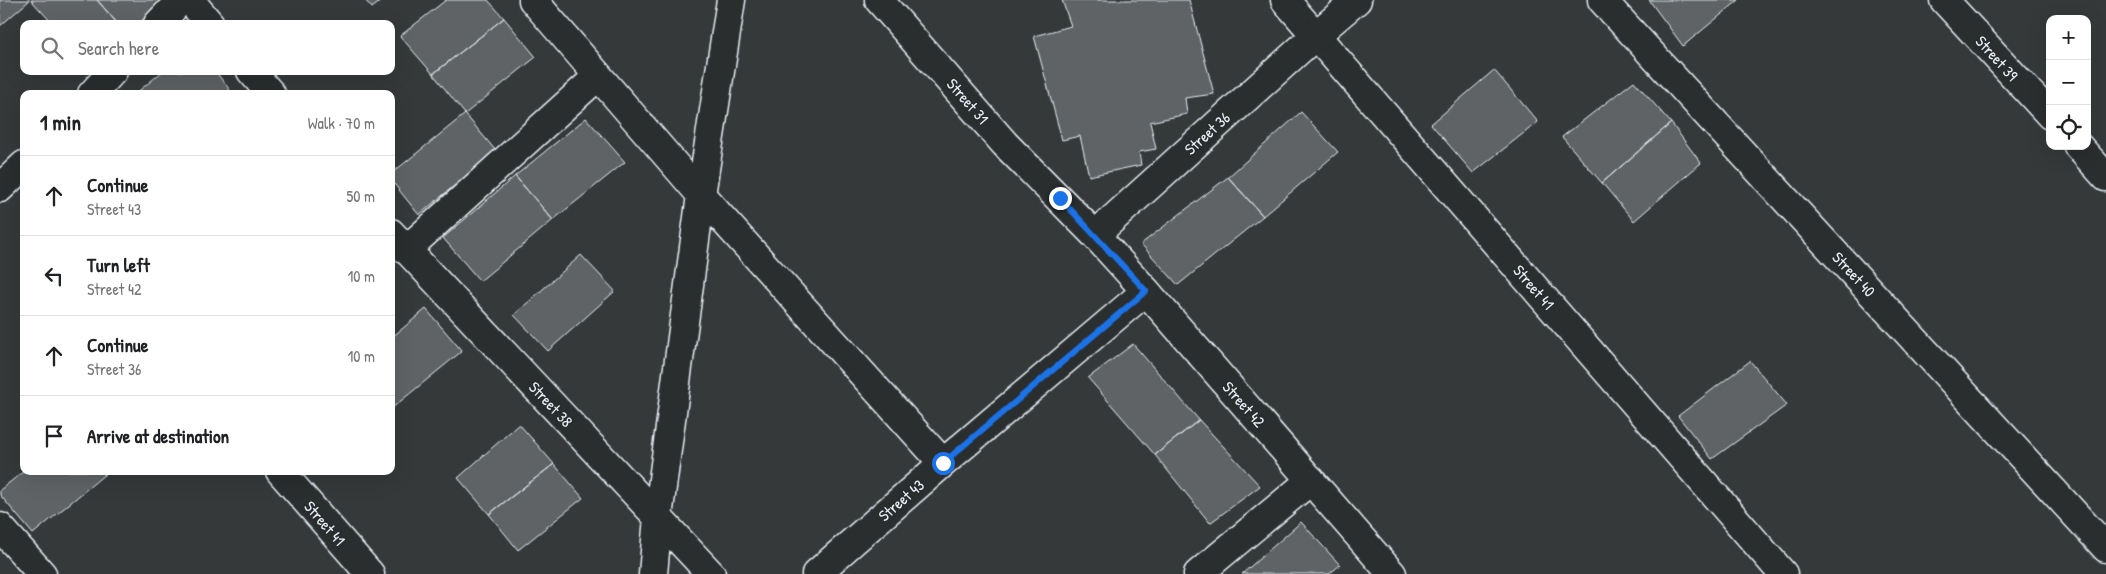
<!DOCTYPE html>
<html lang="en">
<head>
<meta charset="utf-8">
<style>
  :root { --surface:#fff; --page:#f6f6f6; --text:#202124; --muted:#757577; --line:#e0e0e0 }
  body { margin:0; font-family:"Patrick Hand",sans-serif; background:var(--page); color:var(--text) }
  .controls { position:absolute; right:15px; top:15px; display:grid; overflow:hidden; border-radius:10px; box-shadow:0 5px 20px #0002 }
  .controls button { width:45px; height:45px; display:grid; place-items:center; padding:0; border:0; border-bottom:1px solid var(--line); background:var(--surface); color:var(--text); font:25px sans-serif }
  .stop { position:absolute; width:15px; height:15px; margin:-11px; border:4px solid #1a73e8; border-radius:50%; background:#fff }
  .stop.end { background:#1a73e8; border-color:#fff; box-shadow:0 1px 5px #0008 }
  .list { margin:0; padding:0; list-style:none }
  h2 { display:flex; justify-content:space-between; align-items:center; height:65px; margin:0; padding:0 20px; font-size:21px }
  h2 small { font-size:16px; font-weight:400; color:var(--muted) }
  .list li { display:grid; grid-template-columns:32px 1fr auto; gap:15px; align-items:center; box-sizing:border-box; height:80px; padding:0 20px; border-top:1px solid var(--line) }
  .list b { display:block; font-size:19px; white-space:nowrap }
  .list p { margin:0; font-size:16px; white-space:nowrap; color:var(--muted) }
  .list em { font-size:16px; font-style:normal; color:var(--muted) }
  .icon { flex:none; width:28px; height:28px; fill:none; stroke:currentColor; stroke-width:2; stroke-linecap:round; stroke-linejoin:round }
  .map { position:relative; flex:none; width:2106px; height:574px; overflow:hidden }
  .search { position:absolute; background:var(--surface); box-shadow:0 5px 20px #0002; left:20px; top:20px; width:375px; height:55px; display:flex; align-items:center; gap:12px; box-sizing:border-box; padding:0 18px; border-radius:10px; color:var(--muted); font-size:19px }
  .panel { position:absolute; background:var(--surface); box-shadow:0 5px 20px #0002; left:20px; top:90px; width:375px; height:385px; border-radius:10px }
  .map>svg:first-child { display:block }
  .building { fill:#5f6365; stroke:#e8f1f8 }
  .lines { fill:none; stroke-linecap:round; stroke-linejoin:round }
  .street-casing { stroke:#e8f1f8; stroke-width:31 }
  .secondary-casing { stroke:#e8f1f8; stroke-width:31 }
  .street { stroke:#2a2d2e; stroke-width:28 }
  .secondary { stroke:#2a2d2e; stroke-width:28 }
  .route { stroke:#1a73e8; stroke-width:6 }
  .labels { text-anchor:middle; stroke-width:4.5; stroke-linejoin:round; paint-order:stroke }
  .street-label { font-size:16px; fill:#e8f1f8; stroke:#2a2d2e }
</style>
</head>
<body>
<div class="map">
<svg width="2106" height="574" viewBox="0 0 2106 574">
  <rect width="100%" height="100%" fill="#35393a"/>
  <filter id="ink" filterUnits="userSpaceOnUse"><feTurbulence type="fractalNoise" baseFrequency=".02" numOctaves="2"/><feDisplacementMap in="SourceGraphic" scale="10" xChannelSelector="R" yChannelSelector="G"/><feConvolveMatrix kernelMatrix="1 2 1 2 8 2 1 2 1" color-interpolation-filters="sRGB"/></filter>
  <g filter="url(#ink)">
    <path class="building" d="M 0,0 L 30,0 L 0,26 Z
      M 31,0 L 97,0 L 118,24 L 53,24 Z
      M 97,0 L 163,0 L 138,24 L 118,24 Z
      M 365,0 L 382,0 L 372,8 Z
      M 446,0 L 488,0 L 504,18 L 433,74 L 400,36 Z
      M 1062,0 L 1189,0 L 1214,94 L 1185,98 L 1187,114 L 1150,122 L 1156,149 L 1139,152 L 1141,165 L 1089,176 L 1080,136 L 1062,140 L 1034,36 L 1071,26 Z
      M 1649,0 L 1739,0 L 1683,46 Z
      M 504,18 L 536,57 L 465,114 L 433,74 Z
      M 1494,70 L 1538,122 L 1473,173 L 1431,124 Z
      M 163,71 L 215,71 L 230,90 L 227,94 L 135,94 Z
      M 1634,81 L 1671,123 L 1602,183 L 1562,137 Z
      M 1301,112 L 1338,152 L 1263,216 L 1228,177 Z
      M 465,114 L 496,151 L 419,215 L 391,180 L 391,174 Z
      M 586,118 L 625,162 L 553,220 L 515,176 Z
      M 1671,123 L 1701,163 L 1634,221 L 1602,183 Z
      M 515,176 L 553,220 L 480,281 L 443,238 Z
      M 1228,177 L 1263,216 L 1178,285 L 1141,244 Z
      M 581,255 L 615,291 L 548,351 L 514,315 Z
      M 426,309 L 462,351 L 391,409 L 391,338 Z
      M 1133,344 L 1199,420 L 1155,455 L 1088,378 Z
      M 1750,361 L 1787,405 L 1712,459 L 1678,416 Z
      M 1199,420 L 1260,486 L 1210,523 L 1155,455 Z
      M 519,424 L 554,464 L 489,514 L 458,478 Z
      M 554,464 L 583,498 L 518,550 L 489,514 Z
      M 24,471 L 104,471 L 105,474 L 33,534 L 0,495 L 0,490 Z
      M 1301,522 L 1340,565 L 1329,574 L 1242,574 Z"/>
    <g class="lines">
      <g class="street-casing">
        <path id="street" d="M 190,0 L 210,24
          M 533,0 L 701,195 L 943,463
          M 1285,0 L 1783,574
          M 1602,0 L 2106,548
          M 1944,0 L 2050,115
          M 158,24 L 181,0
          M 251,71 L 271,94
          M 92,94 L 113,71
          M 2078,146 L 2106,177
          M 0,188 L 24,165
          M 391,233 L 711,574
          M 406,250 L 598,76
          M 280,471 L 370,574
          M 0,527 L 42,574
          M 653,574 L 658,517 L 701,195 L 731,0
          M 816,574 L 943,463 L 1146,291
          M 1198,574 L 1311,480"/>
      </g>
      <g class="secondary-casing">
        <path id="secondary" d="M 879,0 L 1005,144 L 1095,235 L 1316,35 L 1357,0
          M 1095,235 L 1146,291 L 1392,574"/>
      </g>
      <use href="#street" class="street"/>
      <use href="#secondary" class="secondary"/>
    </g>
  </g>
  <g class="lines" filter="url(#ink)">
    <path class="route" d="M 943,463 L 1146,291 L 1060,198"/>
  </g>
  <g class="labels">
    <g class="street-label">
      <text transform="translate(1997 58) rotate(48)" y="6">Street 39</text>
      <text transform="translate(968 101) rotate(49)" y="6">Street 31</text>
      <text transform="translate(1207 133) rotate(-42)" y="6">Street 36</text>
      <text transform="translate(1854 274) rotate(47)" y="6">Street 40</text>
      <text transform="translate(1534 287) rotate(49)" y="6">Street 41</text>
      <text transform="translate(551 404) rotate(47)" y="6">Street 38</text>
      <text transform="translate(1244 404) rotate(49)" y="6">Street 42</text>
      <text transform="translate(901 500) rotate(-41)" y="6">Street 43</text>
      <text transform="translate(325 523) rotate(49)" y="6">Street 41</text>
    </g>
  </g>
</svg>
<div class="controls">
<button>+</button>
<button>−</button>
<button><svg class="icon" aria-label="locate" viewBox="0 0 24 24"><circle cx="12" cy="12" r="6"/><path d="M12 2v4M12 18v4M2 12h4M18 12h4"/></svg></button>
</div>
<div class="stop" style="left:943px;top:463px"></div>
<div class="stop end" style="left:1060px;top:198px"></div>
<div class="search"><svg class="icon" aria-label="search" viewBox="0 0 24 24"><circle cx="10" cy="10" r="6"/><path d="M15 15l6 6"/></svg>Search here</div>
<section class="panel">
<h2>1 min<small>Walk · 70 m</small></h2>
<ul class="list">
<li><svg class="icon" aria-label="ahead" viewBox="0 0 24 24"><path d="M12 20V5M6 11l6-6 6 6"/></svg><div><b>Continue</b><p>Street 43</p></div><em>50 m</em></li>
<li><svg class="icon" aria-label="left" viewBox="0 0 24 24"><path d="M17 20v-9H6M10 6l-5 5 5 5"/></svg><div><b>Turn left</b><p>Street 42</p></div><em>10 m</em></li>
<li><svg class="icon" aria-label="ahead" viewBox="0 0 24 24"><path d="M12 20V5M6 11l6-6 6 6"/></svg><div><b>Continue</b><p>Street 36</p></div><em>10 m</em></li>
<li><svg class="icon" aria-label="arrive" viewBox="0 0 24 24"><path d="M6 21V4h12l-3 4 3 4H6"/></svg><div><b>Arrive at destination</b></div></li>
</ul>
</section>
</div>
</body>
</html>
